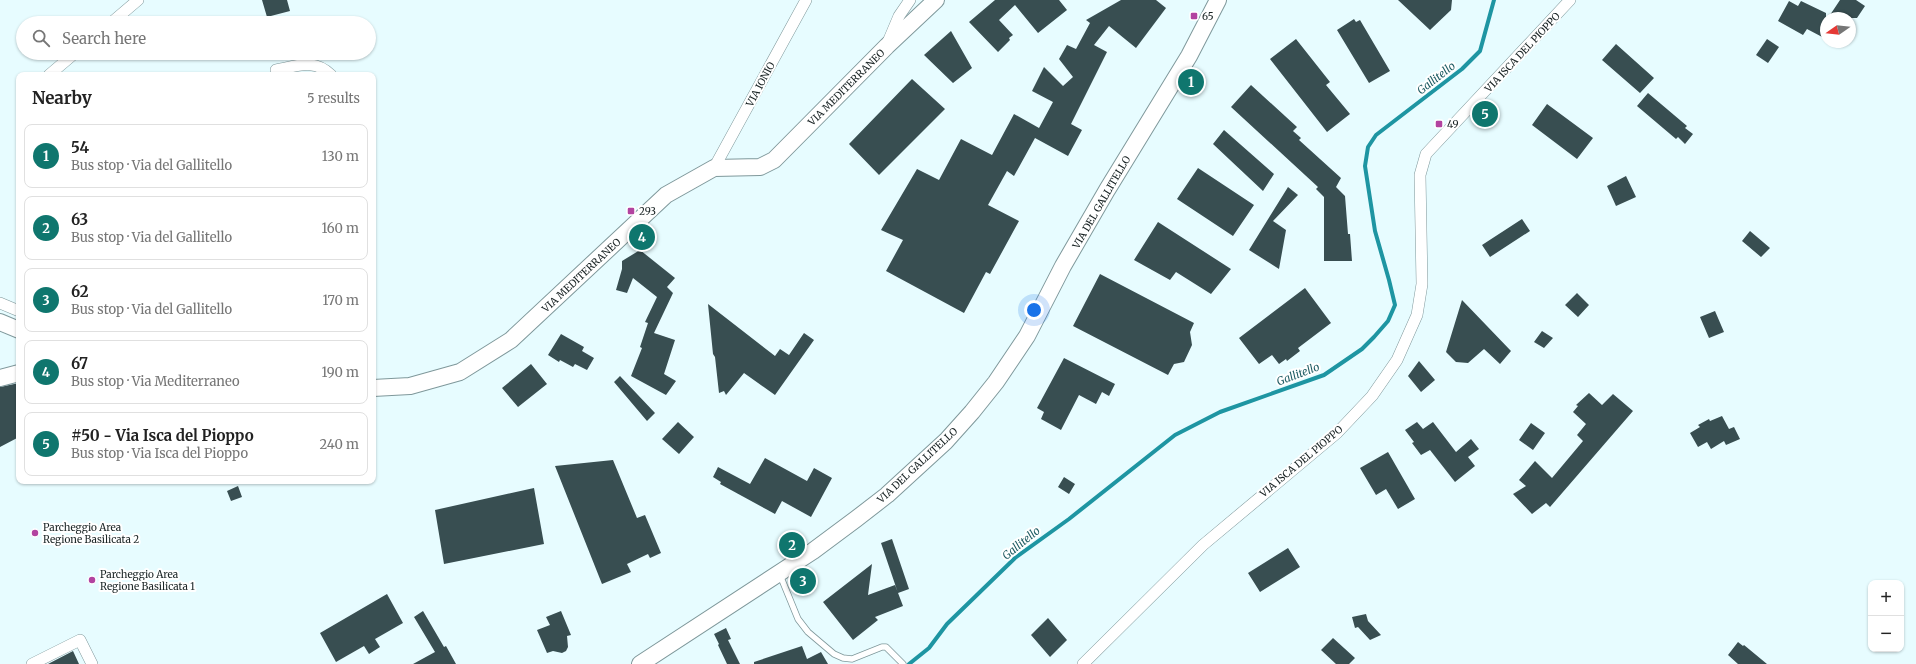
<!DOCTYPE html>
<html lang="en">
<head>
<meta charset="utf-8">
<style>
  :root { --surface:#fff; --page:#f2f2f2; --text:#222; --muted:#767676; --line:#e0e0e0; --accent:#0f766e }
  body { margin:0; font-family:Merriweather,serif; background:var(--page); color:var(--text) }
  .controls { position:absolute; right:12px; bottom:12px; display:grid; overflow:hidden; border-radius:8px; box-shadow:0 1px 3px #0004 }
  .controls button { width:36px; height:36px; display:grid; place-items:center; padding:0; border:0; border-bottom:1px solid var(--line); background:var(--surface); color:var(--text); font:20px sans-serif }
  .compass { position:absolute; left:1820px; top:12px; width:36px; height:36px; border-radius:50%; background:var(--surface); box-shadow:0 1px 3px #0004; rotate:256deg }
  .you { position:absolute; left:1034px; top:310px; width:14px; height:14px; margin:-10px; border:3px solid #fff; border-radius:50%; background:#1a73e8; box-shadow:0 0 0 6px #1a73e833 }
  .badge { display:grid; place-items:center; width:26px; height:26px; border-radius:50%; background:var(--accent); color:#fff; font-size:13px; font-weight:700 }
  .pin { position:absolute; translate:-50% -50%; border:2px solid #fff; box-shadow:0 1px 4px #0006 }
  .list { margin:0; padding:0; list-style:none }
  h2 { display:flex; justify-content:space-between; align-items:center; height:52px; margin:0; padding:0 16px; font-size:17px }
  h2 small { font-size:13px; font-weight:400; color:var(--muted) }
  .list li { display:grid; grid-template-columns:26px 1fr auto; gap:12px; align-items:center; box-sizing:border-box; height:64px; margin:0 8px 8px; padding:0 8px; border:1px solid var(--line); border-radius:8px }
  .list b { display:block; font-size:15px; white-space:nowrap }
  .list p { margin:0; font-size:13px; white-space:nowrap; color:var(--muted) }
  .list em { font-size:13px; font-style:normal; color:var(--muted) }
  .icon { flex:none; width:22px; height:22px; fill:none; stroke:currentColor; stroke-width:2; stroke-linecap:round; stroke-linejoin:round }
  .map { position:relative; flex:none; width:1916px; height:664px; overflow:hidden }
  .search { position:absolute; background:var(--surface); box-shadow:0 1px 3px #0004; left:16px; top:16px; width:360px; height:44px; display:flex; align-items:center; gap:10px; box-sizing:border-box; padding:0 14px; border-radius:22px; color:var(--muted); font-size:15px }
  .panel { position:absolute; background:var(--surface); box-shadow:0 1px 3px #0004; left:16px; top:72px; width:360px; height:412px; border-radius:8px }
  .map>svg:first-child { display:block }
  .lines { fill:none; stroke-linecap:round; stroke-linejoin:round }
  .stream { stroke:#1e95a2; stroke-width:4 }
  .building { fill:#384e51 }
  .lane-casing { stroke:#7f989b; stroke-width:7 }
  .street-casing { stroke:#7f989b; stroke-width:12 }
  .secondary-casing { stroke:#7f989b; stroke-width:18 }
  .lane { stroke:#fff; stroke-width:5.5 }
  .street { stroke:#fff; stroke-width:11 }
  .secondary { stroke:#fff; stroke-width:16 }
  .poi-dot { fill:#b243a0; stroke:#fff; stroke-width:1.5 }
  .labels { text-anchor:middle; stroke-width:4; stroke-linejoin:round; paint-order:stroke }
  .poi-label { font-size:10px; fill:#172122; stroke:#fff; text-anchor:start }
  .street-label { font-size:10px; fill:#172122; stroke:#fff }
  .water-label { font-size:11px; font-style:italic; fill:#1f5c63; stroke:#fff }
</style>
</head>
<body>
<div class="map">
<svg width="1916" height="664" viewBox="0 0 1916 664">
  <rect width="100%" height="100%" fill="#e7fcff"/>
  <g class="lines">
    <path class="stream" d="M 909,664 L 929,648 L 947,624 L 1015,558 L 1069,519 L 1175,435 L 1220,412 L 1324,375 L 1362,349 L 1374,337 L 1388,321 L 1395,305 L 1389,280 L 1375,231 L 1365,166 L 1368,147 L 1376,135 L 1462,69 L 1480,51 L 1494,0"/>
  </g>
  <path class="building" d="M 262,0 L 287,0 L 290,11 L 267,17 Z
    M 995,0 L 1059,0 L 1067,10 L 1038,33 L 1015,5 L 999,20 L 1013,35 L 1009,38 L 1010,40 L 998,52 L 969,22 Z
    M 1121,0 L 1156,0 L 1166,8 L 1136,48 L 1109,26 L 1094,45 L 1107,52 L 1071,124 L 1082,130 L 1068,156 L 1035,138 L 1014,176 L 1007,171 L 988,205 L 1019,221 L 990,274 L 986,272 L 964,313 L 886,271 L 903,240 L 881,230 L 917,169 L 939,180 L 961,139 L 992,155 L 1014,114 L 1039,128 L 1053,102 L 1032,91 L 1044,67 L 1063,86 L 1073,77 L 1059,59 L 1067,45 L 1076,49 L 1090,23 L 1086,20 Z
    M 1398,0 L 1452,0 L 1451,10 L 1430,30 Z
    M 1840,0 L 1856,0 L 1865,6 L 1857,18 L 1828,18 Z
    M 1789,1 L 1798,6 L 1801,1 L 1826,13 L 1826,39 L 1807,29 L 1803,35 L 1778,21 Z
    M 1354,19 L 1356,22 L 1360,20 L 1390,71 L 1369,83 L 1337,30 Z
    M 951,31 L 972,68 L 953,83 L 924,55 Z
    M 1296,39 L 1330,82 L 1326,85 L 1350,114 L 1327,132 L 1270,59 Z
    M 1767,39 L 1779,47 L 1768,63 L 1756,55 Z
    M 1616,44 L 1654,78 L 1640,93 L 1602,60 Z
    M 912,79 L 945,109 L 879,175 L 849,144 Z
    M 1251,85 L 1297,127 L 1293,131 L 1301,138 L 1299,140 L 1341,178 L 1336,187 L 1345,196 L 1348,234 L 1350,234 L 1352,261 L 1324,261 L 1324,197 L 1316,189 L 1318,187 L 1231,107 Z
    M 1648,93 L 1687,126 L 1685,128 L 1693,134 L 1685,144 L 1678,137 L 1676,139 L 1637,106 Z
    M 1547,104 L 1593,138 L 1577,159 L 1532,125 Z
    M 1224,130 L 1274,174 L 1263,191 L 1213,144 Z
    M 1198,168 L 1254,205 L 1233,236 L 1177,199 Z
    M 1626,176 L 1636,197 L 1616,206 L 1607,186 Z
    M 1288,187 L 1298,195 L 1273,221 L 1286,230 L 1279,269 L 1249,250 Z
    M 1522,219 L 1530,231 L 1490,257 L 1482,245 Z
    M 1158,222 L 1231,269 L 1211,294 L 1176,272 L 1170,280 L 1134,260 Z
    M 1750,231 L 1770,248 L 1761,257 L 1742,241 Z
    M 640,250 L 675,278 L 667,287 L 673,293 L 654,333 L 675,340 L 664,374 L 676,381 L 666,395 L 631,376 L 642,348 L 640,347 L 648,323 L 645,322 L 657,297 L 633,278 L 627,293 L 616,290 L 622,269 L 622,261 Z
    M 1100,274 L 1194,323 L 1190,332 L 1192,345 L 1184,362 L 1174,364 L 1168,375 L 1073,326 Z
    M 1305,288 L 1331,323 L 1298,348 L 1300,351 L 1287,361 L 1286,359 L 1279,364 L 1272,355 L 1259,364 L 1239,338 Z
    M 1577,293 L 1589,305 L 1578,317 L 1565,305 Z
    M 1462,300 L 1511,351 L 1500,364 L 1484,349 L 1468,363 L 1456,362 L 1446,352 Z
    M 708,304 L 775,356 L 780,349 L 789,355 L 804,333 L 814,340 L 775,395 L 744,373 L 726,395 L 724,391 L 719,393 L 715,357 L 713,354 Z
    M 1715,311 L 1724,332 L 1709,338 L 1700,317 Z
    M 1542,331 L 1553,338 L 1544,348 L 1534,342 Z
    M 561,334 L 584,347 L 582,351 L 594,358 L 587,370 L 575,364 L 573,367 L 560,360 L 559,362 L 548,355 Z
    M 1064,358 L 1115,384 L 1109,396 L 1102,392 L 1096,404 L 1079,395 L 1061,430 L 1041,419 L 1044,412 L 1037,408 Z
    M 1419,361 L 1435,380 L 1421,392 L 1408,376 Z
    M 531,364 L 547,384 L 518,407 L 502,388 Z
    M 620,376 L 655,413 L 647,421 L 614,382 Z
    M 19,383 L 19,437 L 0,447 L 0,387 Z
    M 1589,393 L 1602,405 L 1613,394 L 1633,411 L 1550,507 L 1546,503 L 1532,514 L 1513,494 L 1526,486 L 1519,480 L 1535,461 L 1552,478 L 1583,441 L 1577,435 L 1586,424 L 1573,412 L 1578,406 L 1576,405 Z
    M 1722,416 L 1729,429 L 1734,427 L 1740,439 L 1726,445 L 1724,441 L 1711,449 L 1707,442 L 1698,447 L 1690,433 L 1700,427 L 1698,425 L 1709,419 L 1710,421 Z
    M 678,422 L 694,437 L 679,454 L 662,439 Z
    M 1417,422 L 1423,429 L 1433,422 L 1456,452 L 1471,439 L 1479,449 L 1468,457 L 1475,466 L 1455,482 L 1430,450 L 1421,455 L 1412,443 L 1414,442 L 1405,430 Z
    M 1531,423 L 1545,433 L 1533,450 L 1519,440 Z
    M 1388,452 L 1415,499 L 1398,509 L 1386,489 L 1376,495 L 1360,468 Z
    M 765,458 L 807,481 L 814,468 L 832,478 L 811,517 L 782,501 L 775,514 L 720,484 L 721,482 L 713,477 L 718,467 L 750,484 Z
    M 613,460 L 637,518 L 645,515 L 661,553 L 650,558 L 648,554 L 627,564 L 631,572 L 602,584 L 555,466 Z
    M 1064,477 L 1075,484 L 1069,494 L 1058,487 Z
    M 238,486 L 242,497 L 231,501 L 227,491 Z
    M 534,488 L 544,544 L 444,564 L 435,510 Z
    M 892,539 L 909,589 L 898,593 L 881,543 Z
    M 1288,548 L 1300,567 L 1260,592 L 1248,573 Z
    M 872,564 L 868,595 L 895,585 L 903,606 L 875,617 L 878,620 L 853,640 L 823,602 Z
    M 387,594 L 403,623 L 375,639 L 380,647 L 369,654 L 364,646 L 336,662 L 320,633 Z
    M 423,611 L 444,647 L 446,646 L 456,664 L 413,664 L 435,652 L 414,617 Z
    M 561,611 L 571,635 L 567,636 L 568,647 L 566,651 L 562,653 L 553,651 L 547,653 L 537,630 L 550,625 L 546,617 Z
    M 1366,614 L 1368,621 L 1381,635 L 1370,640 L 1358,627 L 1355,628 L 1352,617 Z
    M 1048,618 L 1067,640 L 1050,657 L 1031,635 Z
    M 726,628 L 731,639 L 728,640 L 740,664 L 727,664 L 718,645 L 719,644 L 714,634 Z
    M 1333,638 L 1355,658 L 1349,664 L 1336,664 L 1321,650 Z
    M 1738,642 L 1743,646 L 1744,645 L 1767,664 L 1738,664 L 1728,655 Z
    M 802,646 L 807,659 L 821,652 L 828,664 L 754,664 L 754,662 Z
    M 73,651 L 79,664 L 48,664 Z"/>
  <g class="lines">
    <g class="lane-casing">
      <path id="lane" d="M 780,575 L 798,619 L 808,632 L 834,654 L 843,658 L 852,659 L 882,647 L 886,647 L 903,664"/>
    </g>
    <g class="street-casing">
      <path id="street" d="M 111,23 L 138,0
        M 888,42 L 899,16 L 910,0
        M 276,70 C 298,66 314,58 331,75
        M 49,75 L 75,53
        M 714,168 L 806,0
        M 0,303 L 19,311
        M 32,664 L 80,640 L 92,664
        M 1083,664 L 1203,545 L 1337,433 L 1372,396 L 1397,360 L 1417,315 L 1422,284 L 1420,175 L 1426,154 L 1570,0"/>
    </g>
    <g class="secondary-casing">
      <path id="secondary" d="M 0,322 L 19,330
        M 0,378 L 19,373
        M 373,388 L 410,386 L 460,372 L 511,340 L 666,195 L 714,168 L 760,167 L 774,160 L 887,46 L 936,0
        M 640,664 L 813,551 L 856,519 L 887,495 L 946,441 L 972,412 L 996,382 L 1027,336 L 1063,266 L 1107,190 L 1189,56 L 1218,0"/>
    </g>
    <use href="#lane" class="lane"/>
    <use href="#street" class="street"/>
    <use href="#secondary" class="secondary"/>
  </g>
  <g class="poi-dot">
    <rect x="1190" y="12" width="8" height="8" rx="2"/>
    <rect x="1435" y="120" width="8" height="8" rx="2"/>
    <rect x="627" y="207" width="8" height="8" rx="2"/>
    <circle cx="35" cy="533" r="4"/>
    <circle cx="92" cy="580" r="4"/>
  </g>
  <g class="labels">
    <g class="poi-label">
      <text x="1202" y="20">65</text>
      <text x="1447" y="128">49</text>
      <text x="639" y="215">293</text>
      <text x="43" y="531">Parcheggio Area<tspan x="43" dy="12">Regione Basilicata 2</tspan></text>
      <text x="100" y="578">Parcheggio Area<tspan x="100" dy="12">Regione Basilicata 1</tspan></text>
    </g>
    <g class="street-label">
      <text transform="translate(1522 52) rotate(-47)" y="4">VIA ISCA DEL PIOPPO</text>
      <text transform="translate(760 84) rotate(-62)" y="4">VIA IONIO</text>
      <text transform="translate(846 87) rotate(-45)" y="4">VIA MEDITERRANEO</text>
      <text transform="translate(1101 202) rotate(-60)" y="4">VIA DEL GALLITELLO</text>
      <text transform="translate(581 275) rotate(-43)" y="4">VIA MEDITERRANEO</text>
      <text transform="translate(1301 461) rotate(-40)" y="4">VIA ISCA DEL PIOPPO</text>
      <text transform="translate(917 465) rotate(-43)" y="4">VIA DEL GALLITELLO</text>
    </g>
    <g class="water-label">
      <text transform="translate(1436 78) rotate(-38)" y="4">Gallitello</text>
      <text transform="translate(1298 374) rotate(-21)" y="4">Gallitello</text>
      <text transform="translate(1021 543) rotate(-39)" y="4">Gallitello</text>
    </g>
  </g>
</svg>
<div class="controls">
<button>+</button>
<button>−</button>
</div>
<svg class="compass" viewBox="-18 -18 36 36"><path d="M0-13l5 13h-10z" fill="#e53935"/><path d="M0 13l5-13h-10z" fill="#767676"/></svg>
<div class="you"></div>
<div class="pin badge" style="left:1191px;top:82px">1</div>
<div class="pin badge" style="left:792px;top:545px">2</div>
<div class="pin badge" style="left:803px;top:581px">3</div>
<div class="pin badge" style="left:642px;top:237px">4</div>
<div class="pin badge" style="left:1485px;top:114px">5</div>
<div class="search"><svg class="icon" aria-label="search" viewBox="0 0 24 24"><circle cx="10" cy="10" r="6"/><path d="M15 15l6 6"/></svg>Search here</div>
<section class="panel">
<h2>Nearby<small>5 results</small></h2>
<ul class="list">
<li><span class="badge">1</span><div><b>54</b><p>Bus stop · Via del Gallitello</p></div><em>130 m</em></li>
<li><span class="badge">2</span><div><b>63</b><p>Bus stop · Via del Gallitello</p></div><em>160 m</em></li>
<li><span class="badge">3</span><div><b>62</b><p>Bus stop · Via del Gallitello</p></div><em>170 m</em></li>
<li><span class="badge">4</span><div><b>67</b><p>Bus stop · Via Mediterraneo</p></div><em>190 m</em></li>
<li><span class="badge">5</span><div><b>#50 - Via Isca del Pioppo</b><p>Bus stop · Via Isca del Pioppo</p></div><em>240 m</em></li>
</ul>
</section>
</div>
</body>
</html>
